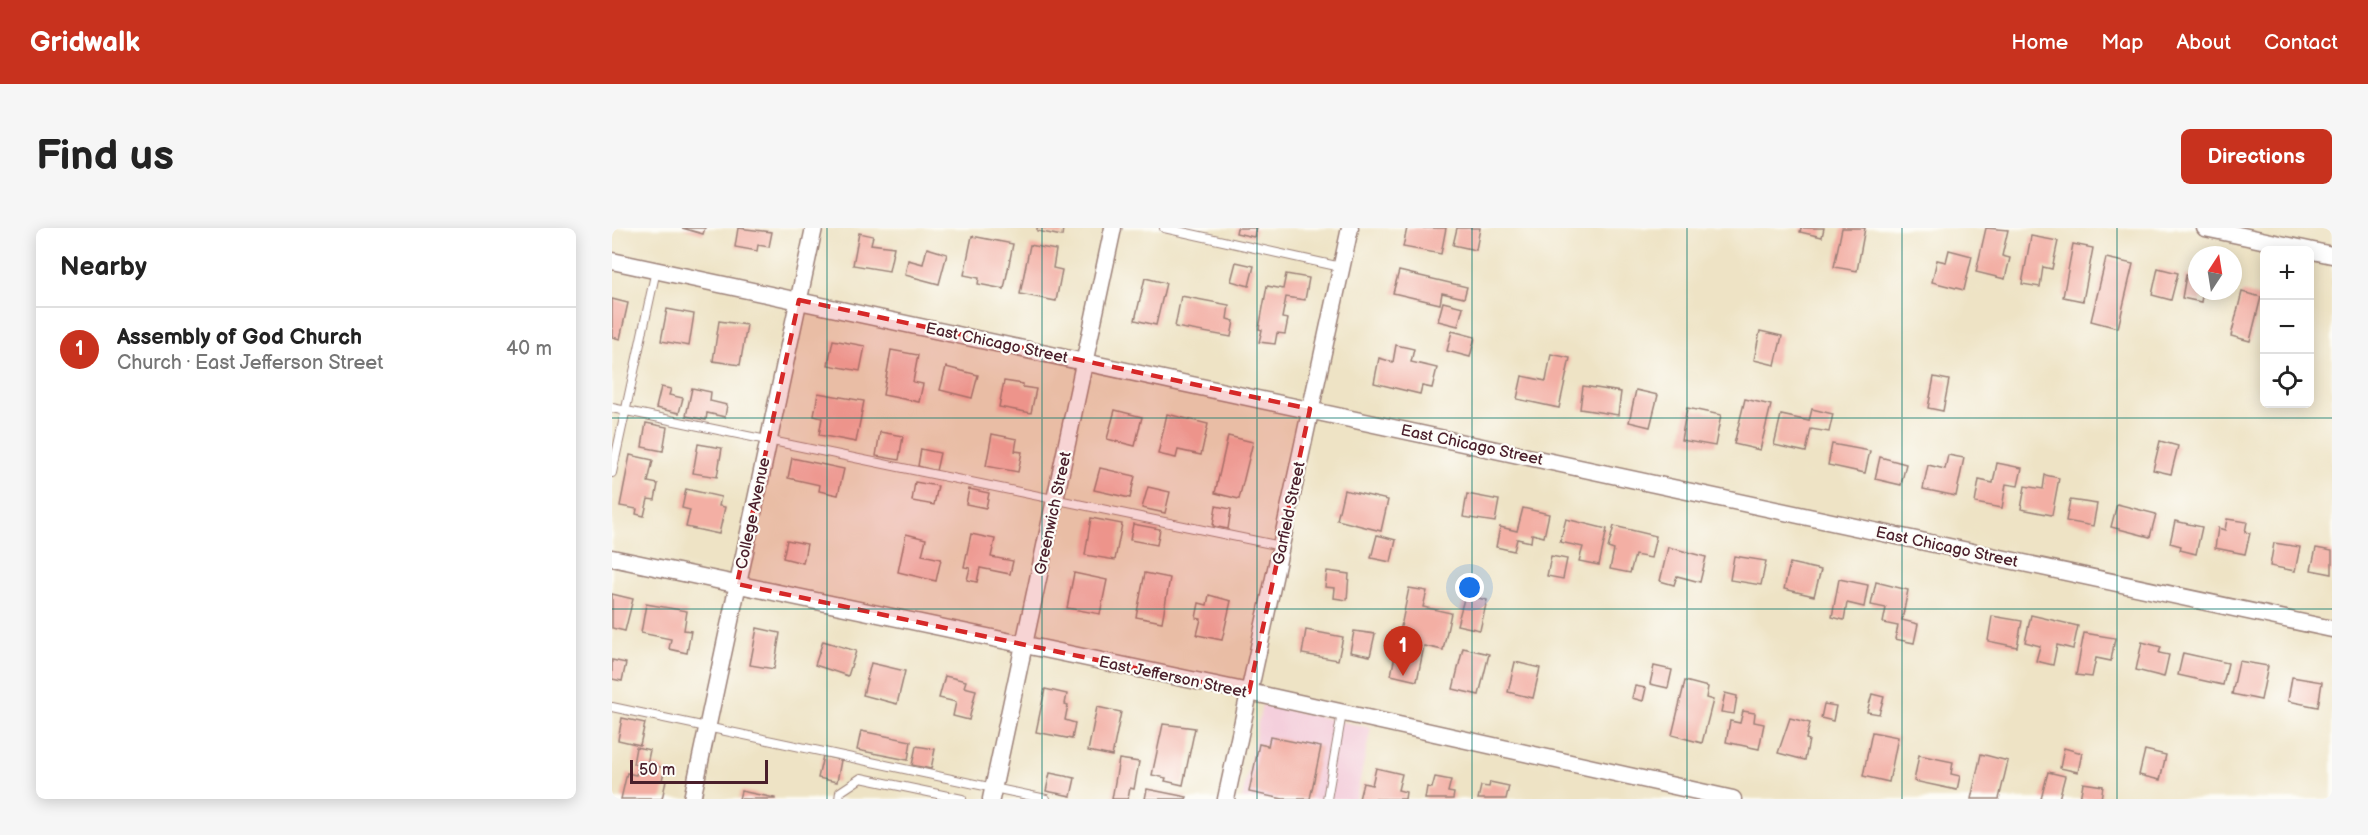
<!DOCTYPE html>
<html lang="en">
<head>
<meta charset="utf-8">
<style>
  :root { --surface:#fff; --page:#f6f6f6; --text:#222; --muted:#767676; --line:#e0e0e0; --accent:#c8321e }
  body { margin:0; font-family:"Balsamiq Sans",sans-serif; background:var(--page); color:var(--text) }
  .controls { position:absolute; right:18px; top:18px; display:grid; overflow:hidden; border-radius:9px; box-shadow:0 3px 15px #0003 }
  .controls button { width:54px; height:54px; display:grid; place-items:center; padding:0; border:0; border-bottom:2px solid var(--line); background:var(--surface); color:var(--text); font:30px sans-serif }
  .compass { position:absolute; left:1576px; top:18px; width:54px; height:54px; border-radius:50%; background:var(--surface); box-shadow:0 3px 15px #0003; rotate:12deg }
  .scale { position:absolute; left:18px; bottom:15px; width:138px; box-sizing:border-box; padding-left:6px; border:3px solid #4a1f2b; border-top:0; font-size:16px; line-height:21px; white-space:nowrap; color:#4a1f2b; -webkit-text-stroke:4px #fdfcf7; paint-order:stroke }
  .you { position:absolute; left:858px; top:360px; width:21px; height:21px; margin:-15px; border:4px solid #fff; border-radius:50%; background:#1a73e8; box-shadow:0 0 0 9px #1a73e833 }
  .badge { display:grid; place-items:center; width:39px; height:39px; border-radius:50%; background:var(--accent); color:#fff; font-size:20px; font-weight:700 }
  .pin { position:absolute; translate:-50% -50px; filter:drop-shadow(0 2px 3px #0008) }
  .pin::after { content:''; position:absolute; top:32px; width:21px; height:18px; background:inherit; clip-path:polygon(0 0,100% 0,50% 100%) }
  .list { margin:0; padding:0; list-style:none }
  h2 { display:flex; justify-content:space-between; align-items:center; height:78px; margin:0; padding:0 24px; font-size:26px }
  h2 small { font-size:20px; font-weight:400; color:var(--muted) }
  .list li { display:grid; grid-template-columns:39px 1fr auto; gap:18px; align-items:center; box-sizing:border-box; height:84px; padding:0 24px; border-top:2px solid var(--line) }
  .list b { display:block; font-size:22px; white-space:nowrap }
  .list p { margin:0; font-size:20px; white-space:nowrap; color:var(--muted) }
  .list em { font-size:20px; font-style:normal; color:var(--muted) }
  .icon { flex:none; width:33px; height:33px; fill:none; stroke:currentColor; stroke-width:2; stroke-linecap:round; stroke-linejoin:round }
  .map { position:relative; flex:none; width:1720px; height:571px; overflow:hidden; border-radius:9px }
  header { display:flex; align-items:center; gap:36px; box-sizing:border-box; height:84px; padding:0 30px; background:var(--accent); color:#fff }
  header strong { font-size:28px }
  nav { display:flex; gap:33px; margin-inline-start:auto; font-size:21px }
  .intro { display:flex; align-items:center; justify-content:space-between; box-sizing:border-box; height:144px; padding:0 36px }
  h1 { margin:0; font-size:42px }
  .button { padding:15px 27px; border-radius:9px; background:var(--accent); color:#fff; font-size:21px; font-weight:700 }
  main { display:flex; gap:36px; padding:0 36px }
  aside { flex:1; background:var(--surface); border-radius:9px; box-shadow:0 3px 15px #0003 }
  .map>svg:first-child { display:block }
  .built { fill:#f4cfdc }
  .building { fill:#f3afa4 }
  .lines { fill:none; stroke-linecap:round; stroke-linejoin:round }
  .service-casing { stroke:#9c8178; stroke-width:10 }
  .minor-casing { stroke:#9c8178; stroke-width:19 }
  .service { stroke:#fff; stroke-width:8 }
  .minor { stroke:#fff; stroke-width:16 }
  .marked { fill:#d62828; fill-opacity:0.2; stroke:#d62828; stroke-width:4.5; stroke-dasharray:12 8; stroke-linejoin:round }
  .grid { fill:none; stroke:#0f766e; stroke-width:1.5; stroke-opacity:0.55 }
  .labels { text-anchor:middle; stroke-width:4.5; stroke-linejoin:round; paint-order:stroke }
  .street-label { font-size:16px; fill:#4a1f2b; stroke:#fdfcf7 }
</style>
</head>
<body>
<header>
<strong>Gridwalk</strong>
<nav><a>Home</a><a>Map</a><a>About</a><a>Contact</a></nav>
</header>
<div class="intro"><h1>Find us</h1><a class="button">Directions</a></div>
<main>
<aside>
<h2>Nearby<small></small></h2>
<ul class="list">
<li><span class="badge">1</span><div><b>Assembly of God Church</b><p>Church · East Jefferson Street</p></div><em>40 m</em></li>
</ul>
</aside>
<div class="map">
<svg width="1720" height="571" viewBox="0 0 1720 571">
  <rect width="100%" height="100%" fill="#fdfcf7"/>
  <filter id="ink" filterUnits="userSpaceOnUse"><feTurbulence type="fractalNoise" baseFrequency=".0167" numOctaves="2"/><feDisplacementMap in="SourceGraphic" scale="12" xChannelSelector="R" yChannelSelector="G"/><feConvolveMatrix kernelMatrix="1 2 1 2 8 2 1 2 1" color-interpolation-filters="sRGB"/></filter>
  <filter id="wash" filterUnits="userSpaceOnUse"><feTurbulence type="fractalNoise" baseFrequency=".008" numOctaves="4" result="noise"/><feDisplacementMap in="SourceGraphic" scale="24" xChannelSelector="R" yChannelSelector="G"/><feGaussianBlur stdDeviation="1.35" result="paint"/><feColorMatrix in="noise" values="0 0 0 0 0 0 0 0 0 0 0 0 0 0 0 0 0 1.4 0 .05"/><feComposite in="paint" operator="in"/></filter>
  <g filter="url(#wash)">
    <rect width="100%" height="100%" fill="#eee3c5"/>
    <path class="built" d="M 650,476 L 759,500 L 744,571 L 630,571 Z"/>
    <g id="blocks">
      <path class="building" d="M 70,0 L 93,0 L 91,6 Z
        M 126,0 L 160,4 L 157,19 L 146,17 L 145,23 L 123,19 Z
        M 425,0 L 451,0 L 450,8 L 425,3 Z
        M 625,0 L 644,0 L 642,9 L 624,5 Z
        M 795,0 L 834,0 L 829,26 L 791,19 Z
        M 845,0 L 868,0 L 864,22 L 841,17 Z
        M 1189,0 L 1212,0 L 1210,9 L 1188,4 Z
        M 1230,0 L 1253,0 L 1245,43 L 1222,39 Z
        M 1374,0 L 1396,2 L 1390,28 L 1398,30 L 1393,51 L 1364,44 Z
        M 247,5 L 261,8 L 259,16 L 282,19 L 277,43 L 241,37 Z
        M 360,8 L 401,16 L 392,61 L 366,56 L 367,50 L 352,47 Z
        M 1419,8 L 1446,13 L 1440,41 L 1431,39 L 1428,59 L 1410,56 Z
        M 1461,16 L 1481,20 L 1471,73 L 1451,69 Z
        M 418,17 L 444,22 L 441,40 L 450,42 L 444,73 L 408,66 Z
        M 315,20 L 335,26 L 327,56 L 293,47 L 296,32 L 311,36 Z
        M 1337,22 L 1360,28 L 1352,62 L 1320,54 L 1325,32 L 1334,34 Z
        M 1494,30 L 1521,36 L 1506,100 L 1479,93 Z
        M 624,34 L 642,38 L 637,58 L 619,53 Z
        M 1546,40 L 1566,45 L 1559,72 L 1540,67 Z
        M 787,43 L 855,59 L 852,70 L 830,65 L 828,76 L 781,65 Z
        M 674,46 L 697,50 L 693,72 L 674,69 L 670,90 L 676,91 L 673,106 L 665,105 L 663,116 L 647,114 L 650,102 L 647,101 L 655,58 L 671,61 Z
        M 1574,47 L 1585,49 L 1585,63 L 1591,63 L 1589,74 L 1570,70 Z
        M 533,50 L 554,55 L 544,97 L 523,92 Z
        M 1630,64 L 1649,69 L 1638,113 L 1619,108 Z
        M 569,68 L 617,77 L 615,91 L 622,93 L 619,109 L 563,99 Z
        M 0,71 L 16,75 L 8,111 L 0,109 Z
        M 831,74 L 851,79 L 846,98 L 826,93 Z
        M 55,81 L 82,86 L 77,118 L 49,113 Z
        M 107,93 L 135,97 L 128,137 L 101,133 Z
        M 840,103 L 863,109 L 858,129 L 835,123 Z
        M 1148,103 L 1170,108 L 1163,137 L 1142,132 Z
        M 221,112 L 253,118 L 248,143 L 216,137 Z
        M 784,117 L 802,121 L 799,134 L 825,140 L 820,160 L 810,158 L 808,166 L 762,155 L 767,130 L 781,134 Z
        M 279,122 L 306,127 L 301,154 L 311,156 L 307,174 L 271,167 Z
        M 939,126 L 958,130 L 947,180 L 905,171 L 910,148 L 934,153 Z
        M 334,139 L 366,147 L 360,170 L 328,162 Z
        M 1322,149 L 1337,152 L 1331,183 L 1316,180 Z
        M 392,153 L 411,156 L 411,159 L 424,161 L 419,185 L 387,179 Z
        M 971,158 L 1009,164 L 1006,187 L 968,181 Z
        M 49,159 L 59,161 L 57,167 L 71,170 L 67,185 L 44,180 Z
        M 80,160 L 99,164 L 98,173 L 115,177 L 113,189 L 95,185 L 94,192 L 74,188 Z
        M 1024,162 L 1046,167 L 1038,199 L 1017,194 Z
        M 206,165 L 252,173 L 244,214 L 207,207 L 210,190 L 202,188 Z
        M 1133,171 L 1159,177 L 1148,222 L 1122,216 Z
        M 1075,180 L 1109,187 L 1103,218 L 1069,212 Z
        M 1200,181 L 1221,186 L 1217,204 L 1199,201 L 1194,224 L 1162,217 L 1169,187 L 1197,193 Z
        M 503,182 L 530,189 L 523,218 L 495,211 Z
        M 555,186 L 596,196 L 589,227 L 566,222 L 564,230 L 546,226 Z
        M 34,195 L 55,199 L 51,223 L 30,219 Z
        M 268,204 L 291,208 L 287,232 L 264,228 Z
        M 380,206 L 405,211 L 403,223 L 410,224 L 406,244 L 374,238 Z
        M 616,208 L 641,214 L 627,271 L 603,265 Z
        M 1548,213 L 1566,218 L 1559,246 L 1541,242 Z
        M 86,216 L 110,220 L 105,249 L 81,245 Z
        M 1220,216 L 1258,223 L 1253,245 L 1216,237 Z
        M 309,221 L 328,225 L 324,243 L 306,238 Z
        M 18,227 L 41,232 L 36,254 L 46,256 L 43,272 L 36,271 L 32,288 L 24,286 L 25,281 L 8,278 Z
        M 1336,227 L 1352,230 L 1344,268 L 1311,261 L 1316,237 L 1333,241 Z
        M 1268,229 L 1294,236 L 1289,257 L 1263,251 Z
        M 180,230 L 232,241 L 226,267 L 207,263 L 208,257 L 176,250 Z
        M 1385,235 L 1410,240 L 1406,258 L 1394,256 L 1390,280 L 1363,275 L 1367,252 L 1381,255 Z
        M 488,240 L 523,248 L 518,270 L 482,262 Z
        M 1433,247 L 1447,250 L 1440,287 L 1409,281 L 1413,258 L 1431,261 Z
        M 303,254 L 326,258 L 322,277 L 300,273 Z
        M 536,259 L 558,264 L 553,285 L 530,280 Z
        M 74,261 L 109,269 L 107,278 L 113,279 L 107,306 L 74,299 L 78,282 L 70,280 Z
        M 357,261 L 377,265 L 374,280 L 354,276 Z
        M 732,262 L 776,272 L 769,303 L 725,292 Z
        M 855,266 L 887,272 L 883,294 L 851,289 Z
        M 1458,272 L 1485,276 L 1481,298 L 1454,293 Z
        M 1505,276 L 1544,286 L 1538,309 L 1499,299 Z
        M 604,278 L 619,281 L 616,301 L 601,298 Z
        M 911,280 L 937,286 L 932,309 L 920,306 L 919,314 L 905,311 L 902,323 L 884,319 L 888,299 L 905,303 Z
        M 479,290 L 510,296 L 503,332 L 473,327 Z
        M 954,291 L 995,301 L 987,337 L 967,333 L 971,319 L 948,314 Z
        M 1615,291 L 1635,294 L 1633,304 L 1638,305 L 1633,326 L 1603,320 L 1606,300 L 1613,302 Z
        M 1563,293 L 1590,299 L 1584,326 L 1568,322 L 1569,318 L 1558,315 Z
        M 521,296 L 548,301 L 545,317 L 518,312 Z
        M 1002,298 L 1044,308 L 1039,330 L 1023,327 L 1018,345 L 998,341 L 1002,322 L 996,320 Z
        M 294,306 L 314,311 L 310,327 L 329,331 L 324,353 L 286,344 Z
        M 359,306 L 383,311 L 379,329 L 401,333 L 398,346 L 368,340 L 365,354 L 355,352 L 358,340 L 352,339 Z
        M 765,307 L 784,312 L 779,334 L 759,330 Z
        M 175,312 L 195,316 L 191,335 L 171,330 Z
        M 1662,315 L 1688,319 L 1683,343 L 1658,338 Z
        M 1056,319 L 1094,329 L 1088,354 L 1065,348 L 1062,357 L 1048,353 Z
        M 1704,320 L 1720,323 L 1720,346 L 1699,342 Z
        M 939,328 L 955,331 L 951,351 L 935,348 Z
        M 1122,328 L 1154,333 L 1149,357 L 1118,352 Z
        M 1178,335 L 1209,342 L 1202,368 L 1172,361 Z
        M 715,343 L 737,346 L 735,372 L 722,370 L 723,360 L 713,359 Z
        M 462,345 L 495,352 L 488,386 L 455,380 Z
        M 533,345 L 558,350 L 550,394 L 524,389 Z
        M 1227,351 L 1256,357 L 1252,379 L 1235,375 L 1232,392 L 1220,389 Z
        M 1264,354 L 1296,362 L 1290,392 L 1306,396 L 1302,415 L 1283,411 L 1286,398 L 1271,395 L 1274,380 L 1259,377 Z
        M 797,360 L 815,363 L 811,379 L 839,385 L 831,422 L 812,418 L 805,453 L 779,447 Z
        M 0,366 L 21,371 L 13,403 L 0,400 Z
        M 597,367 L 619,373 L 610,412 L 585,407 L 589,391 L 584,390 L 587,375 L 595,377 Z
        M 853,367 L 875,372 L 868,402 L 845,397 Z
        M 34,376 L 75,383 L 72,402 L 79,403 L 75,425 L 57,421 L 59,411 L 29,405 Z
        M 1419,387 L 1466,398 L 1461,421 L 1445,417 L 1441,437 L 1424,433 L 1428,418 L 1413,414 Z
        M 1380,388 L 1410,393 L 1405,419 L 1376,413 Z
        M 145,400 L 168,405 L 162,441 L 138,437 Z
        M 694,402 L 731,409 L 726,432 L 690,426 Z
        M 742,403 L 763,406 L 758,428 L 738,424 Z
        M 1472,405 L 1503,410 L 1499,433 L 1484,430 L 1480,449 L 1464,447 Z
        M 211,413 L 244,423 L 236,448 L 203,437 Z
        M 1530,414 L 1549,419 L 1547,425 L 1557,427 L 1552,449 L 1524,442 Z
        M 851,420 L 877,426 L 867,467 L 841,461 Z
        M 1571,425 L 1616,435 L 1611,457 L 1566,447 Z
        M 0,432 L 14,435 L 10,453 L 0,451 Z
        M 1627,433 L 1656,438 L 1649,472 L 1620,466 Z
        M 903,434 L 928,440 L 921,470 L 896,464 Z
        M 259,435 L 293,443 L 285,476 L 251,467 Z
        M 1042,438 L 1060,442 L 1056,460 L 1038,456 Z
        M 333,448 L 354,453 L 352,459 L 364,462 L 357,492 L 341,488 L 344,474 L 327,470 Z
        M 1680,449 L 1710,454 L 1706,479 L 1676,473 Z
        M 1073,453 L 1096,459 L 1094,470 L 1101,472 L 1090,515 L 1060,507 Z
        M 1023,458 L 1034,460 L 1031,473 L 1020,470 Z
        M 433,461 L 455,466 L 453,476 L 456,477 L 453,492 L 463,495 L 460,511 L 424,504 Z
        M 1113,465 L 1125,468 L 1122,486 L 1109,484 Z
        M 1260,466 L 1272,469 L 1267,486 L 1255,484 Z
        M 1212,476 L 1224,478 L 1221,493 L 1209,490 Z
        M 485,479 L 509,484 L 500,528 L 476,523 Z
        M 1131,483 L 1143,485 L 1142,494 L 1152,496 L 1147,521 L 1114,514 L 1118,493 L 1128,495 Z
        M 10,490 L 33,495 L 28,517 L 6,512 Z
        M 1178,490 L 1198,495 L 1194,511 L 1197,512 L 1193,532 L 1166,525 Z
        M 551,496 L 583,500 L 571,557 L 553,553 L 554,550 L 540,547 Z
        M 249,503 L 299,513 L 296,532 L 245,522 Z
        M 1260,504 L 1286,509 L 1277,554 L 1251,548 Z
        M 658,509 L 709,519 L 698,571 L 671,571 L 637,564 L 647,516 L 656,518 Z
        M 304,518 L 323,521 L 319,541 L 300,537 Z
        M 24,519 L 38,522 L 35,536 L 53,540 L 50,552 L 54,553 L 50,571 L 9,571 L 15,545 L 24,547 L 27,537 L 21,536 Z
        M 1452,520 L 1470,525 L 1466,544 L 1448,540 Z
        M 1533,522 L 1554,527 L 1548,552 L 1527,547 Z
        M 1369,526 L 1396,533 L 1387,571 L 1359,571 Z
        M 1307,527 L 1341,534 L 1339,546 L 1348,548 L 1345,562 L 1302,553 Z
        M 211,528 L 229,532 L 225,554 L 206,550 Z
        M 507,531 L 527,534 L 522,561 L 518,560 L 516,571 L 500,571 Z
        M 764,540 L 790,546 L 786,562 L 794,564 L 793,571 L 747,571 L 751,555 L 760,557 Z
        M 1436,544 L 1453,548 L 1447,571 L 1429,571 Z
        M 438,545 L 463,550 L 459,568 L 434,563 Z
        M 823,549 L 839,552 L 836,564 L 842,565 L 841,571 L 813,571 L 815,559 L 820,560 Z
        M 878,554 L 897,558 L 894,571 L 866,571 L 869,558 L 877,559 Z
        M 1471,555 L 1491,558 L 1489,571 L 1468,571 Z
        M 535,561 L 575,569 L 574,571 L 533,571 Z
        M 129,563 L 163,570 L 163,571 L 127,571 Z"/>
    </g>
  </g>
  <g filter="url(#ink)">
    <use href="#blocks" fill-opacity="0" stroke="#9c8178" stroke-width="1.5"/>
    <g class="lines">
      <g class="service-casing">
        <path id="service" d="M 552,0 L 729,39
          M 0,180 L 669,318
          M 0,245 L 44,42
          M 0,479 L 434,571
          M 227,571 L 228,564 L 249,550 L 350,571
          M 715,571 L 730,485"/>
      </g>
      <g class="minor-casing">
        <path id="minor" d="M 1593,0 L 1720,27
          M 0,33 L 1720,401
          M 0,330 L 651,467 L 1121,571
          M 80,571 L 202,0
          M 379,571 L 501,0
          M 614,571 L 738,0"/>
      </g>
      <use href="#service" class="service"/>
      <use href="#minor" class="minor"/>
    </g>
  </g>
  <path class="marked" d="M 187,72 L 698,181 L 637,464 L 125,356 Z"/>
  <path class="grid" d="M 215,0 L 215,571M 430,0 L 430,571M 645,0 L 645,571M 860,0 L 860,571M 1075,0 L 1075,571M 1290,0 L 1290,571M 1505,0 L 1505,571M 0,190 L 1720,190M 0,381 L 1720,381"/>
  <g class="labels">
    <g class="street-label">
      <text transform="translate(385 114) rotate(12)" y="6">East Chicago Street</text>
      <text transform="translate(860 216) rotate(12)" y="6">East Chicago Street</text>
      <text transform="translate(140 285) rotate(-78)" y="6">College Avenue</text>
      <text transform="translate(440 285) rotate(-78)" y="6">Greenwich Street</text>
      <text transform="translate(676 285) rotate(-78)" y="6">Garfield Street</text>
      <text transform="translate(1335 318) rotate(12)" y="6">East Chicago Street</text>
      <text transform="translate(561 448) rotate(12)" y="6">East Jefferson Street</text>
    </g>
  </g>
</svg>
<div class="controls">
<button>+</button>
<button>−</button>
<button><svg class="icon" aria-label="locate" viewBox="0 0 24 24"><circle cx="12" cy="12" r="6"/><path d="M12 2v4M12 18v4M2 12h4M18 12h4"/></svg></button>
</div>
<svg class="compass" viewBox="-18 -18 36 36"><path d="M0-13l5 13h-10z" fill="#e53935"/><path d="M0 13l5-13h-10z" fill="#767676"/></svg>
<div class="scale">50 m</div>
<div class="you"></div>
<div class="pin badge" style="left:791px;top:448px">1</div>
</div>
</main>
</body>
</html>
